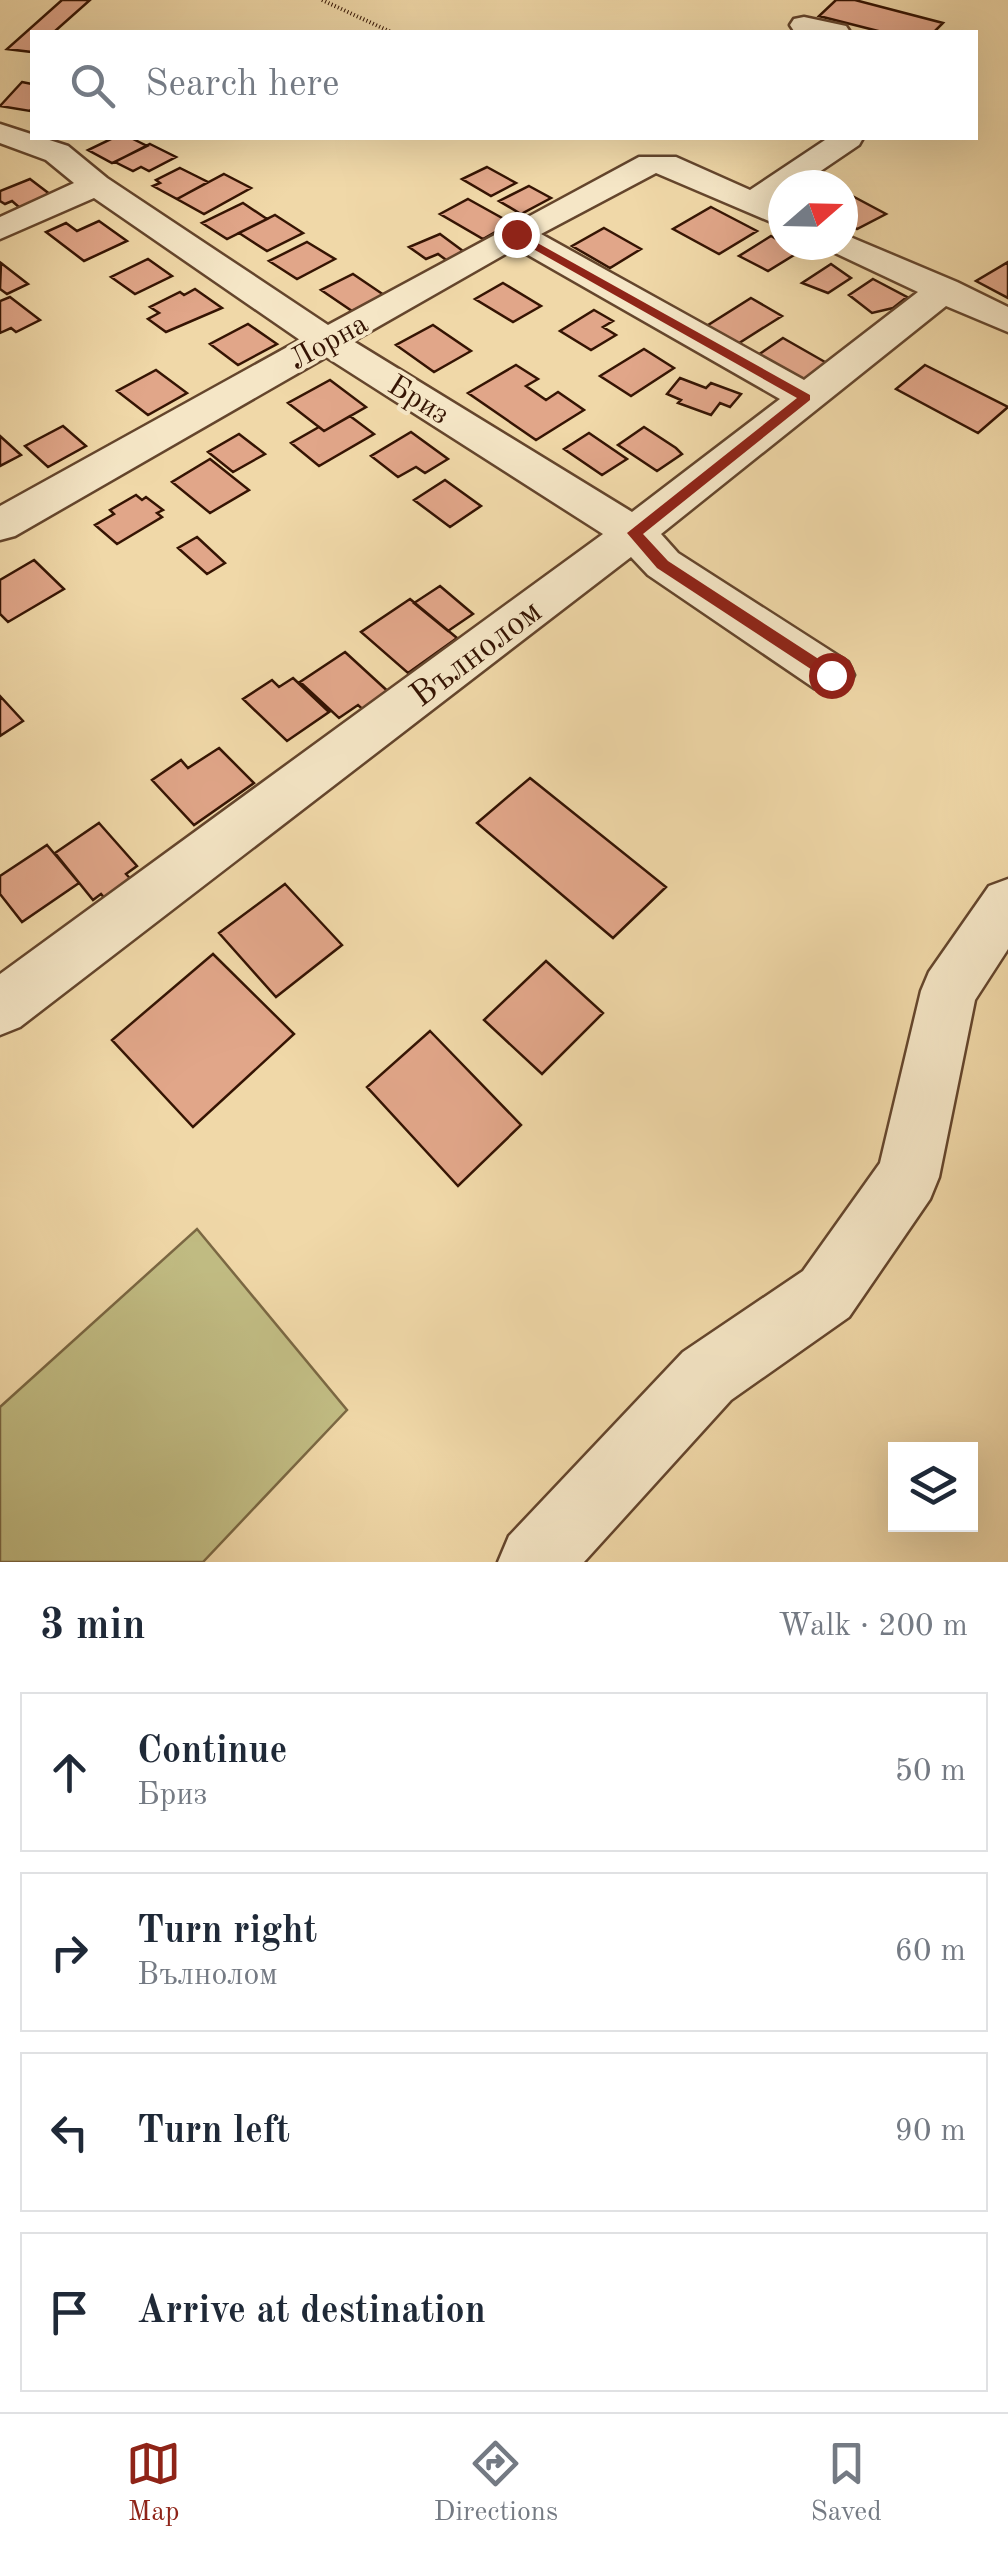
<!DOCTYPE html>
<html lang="en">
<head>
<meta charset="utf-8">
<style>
  :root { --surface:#fff; --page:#f2f2f3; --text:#1f2937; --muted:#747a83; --line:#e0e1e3; --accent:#8f2418 }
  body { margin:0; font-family:"Old Standard TT",serif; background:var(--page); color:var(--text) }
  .controls { position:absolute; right:30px; bottom:30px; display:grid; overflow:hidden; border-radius:0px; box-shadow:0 10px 40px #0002 }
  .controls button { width:90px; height:90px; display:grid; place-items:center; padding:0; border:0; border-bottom:2px solid var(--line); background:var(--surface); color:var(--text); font:50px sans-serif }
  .compass { position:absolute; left:768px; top:170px; width:90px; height:90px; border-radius:50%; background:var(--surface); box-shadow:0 10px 40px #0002; rotate:70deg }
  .stop { position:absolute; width:30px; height:30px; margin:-22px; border:8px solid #8f2418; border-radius:50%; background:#fff }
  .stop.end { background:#8f2418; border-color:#fff; box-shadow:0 2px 10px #0008 }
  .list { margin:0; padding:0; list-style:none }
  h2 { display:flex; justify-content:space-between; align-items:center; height:130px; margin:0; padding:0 40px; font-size:42px }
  h2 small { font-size:32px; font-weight:400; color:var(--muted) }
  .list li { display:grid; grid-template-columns:65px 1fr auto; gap:30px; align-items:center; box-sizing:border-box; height:160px; margin:0 20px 20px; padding:0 20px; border:2px solid var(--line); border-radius:0px }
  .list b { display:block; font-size:38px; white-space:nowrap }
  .list p { margin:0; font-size:32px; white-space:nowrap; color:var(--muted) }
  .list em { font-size:32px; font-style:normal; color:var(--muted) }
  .icon { flex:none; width:55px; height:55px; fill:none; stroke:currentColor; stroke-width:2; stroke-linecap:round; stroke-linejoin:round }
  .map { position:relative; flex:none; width:1008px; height:1562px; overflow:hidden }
  .search { position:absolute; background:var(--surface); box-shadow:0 10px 40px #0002; left:30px; right:30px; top:30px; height:110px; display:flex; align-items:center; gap:25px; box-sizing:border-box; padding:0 35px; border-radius:0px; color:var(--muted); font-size:38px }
  .sheet { height:850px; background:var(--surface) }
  nav { display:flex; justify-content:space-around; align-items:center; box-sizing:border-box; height:140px; border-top:2px solid var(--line); background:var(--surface); font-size:28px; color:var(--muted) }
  nav a { display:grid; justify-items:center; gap:5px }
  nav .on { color:var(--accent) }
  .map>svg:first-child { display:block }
  .green { fill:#c1bc83; stroke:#7b6843; stroke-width:2.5 }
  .building { fill:#e1a689; stroke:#351403; stroke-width:2.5 }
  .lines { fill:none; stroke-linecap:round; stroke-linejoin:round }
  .minor-casing { stroke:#64452c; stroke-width:5 }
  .path { stroke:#351403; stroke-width:4; stroke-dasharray:1 2.5; stroke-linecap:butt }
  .minor { fill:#f5e6c6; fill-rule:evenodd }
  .route { fill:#8f2418 }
  .labels { text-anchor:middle; stroke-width:8; stroke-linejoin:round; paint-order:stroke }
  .far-street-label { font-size:30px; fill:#351403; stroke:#f5e6c6 }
  .street-label { font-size:35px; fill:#351403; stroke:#f5e6c6 }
</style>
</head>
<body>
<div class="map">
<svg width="1008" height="1562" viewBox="0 0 1008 1562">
  <rect width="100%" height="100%" fill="#f0d8a8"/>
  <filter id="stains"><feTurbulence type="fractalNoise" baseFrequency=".002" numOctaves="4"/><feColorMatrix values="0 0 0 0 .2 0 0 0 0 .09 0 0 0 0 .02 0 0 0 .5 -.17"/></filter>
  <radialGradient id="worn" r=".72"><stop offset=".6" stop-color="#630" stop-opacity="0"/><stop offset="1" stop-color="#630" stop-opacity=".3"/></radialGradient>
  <path class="green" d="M 197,1229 L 347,1410 L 203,1562 L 0,1562 L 0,1407 Z"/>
  <path class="building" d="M 62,0 L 90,0 L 54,32 L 32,32 L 32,52 L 7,49 Z
    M 836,0 L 855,0 L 943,23 L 934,32 L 882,32 L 819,16 Z
    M 22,82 L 32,84 L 32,108 L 30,111 L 0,106 Z
    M 113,138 L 131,138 L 147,146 L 112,163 L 88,150 Z
    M 150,144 L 176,157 L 149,171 L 141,167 L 133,171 L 115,162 Z
    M 487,167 L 516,183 L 491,196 L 462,179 Z
    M 180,168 L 208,182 L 177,199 L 153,186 L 160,183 L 156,180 Z
    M 224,174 L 251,188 L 204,214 L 177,199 Z
    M 30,179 L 51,195 L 20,208 L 12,201 L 5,204 L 0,201 L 0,191 Z
    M 529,186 L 551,198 L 521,214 L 499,201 Z
    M 843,191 L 886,214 L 857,229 L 843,221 Z
    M 468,199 L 511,223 L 483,239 L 440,214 Z
    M 243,203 L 267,219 L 227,239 L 202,223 Z
    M 711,207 L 757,231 L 719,254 L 673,229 Z
    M 275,215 L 303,233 L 267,251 L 239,233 Z
    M 99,221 L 127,241 L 84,261 L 46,232 L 66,223 L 77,231 Z
    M 604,228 L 641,249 L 610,268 L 572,246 Z
    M 440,234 L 467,254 L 449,262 L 438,254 L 426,259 L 409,247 Z
    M 771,236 L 799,252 L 768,271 L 739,256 Z
    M 307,242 L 335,259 L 297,279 L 269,261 Z
    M 148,259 L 172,276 L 135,294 L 111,277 Z
    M 1008,262 L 1008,298 L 976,281 Z
    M 1,263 L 28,284 L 7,294 L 0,289 Z
    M 831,264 L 851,278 L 828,293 L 802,283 Z
    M 353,274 L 384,295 L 352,311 L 321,290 Z
    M 873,279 L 907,297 L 893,308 L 872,313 L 849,295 Z
    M 503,283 L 541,306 L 513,322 L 475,299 Z
    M 195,289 L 222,308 L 166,332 L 148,319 L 159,313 L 150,307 L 180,292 L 184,295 Z
    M 10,297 L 40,320 L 16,332 L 11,328 L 0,333 L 0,301 Z
    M 751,298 L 782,316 L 736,345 L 705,327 Z
    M 594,310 L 613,321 L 603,327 L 616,335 L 591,350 L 560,331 Z
    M 248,324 L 277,344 L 238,365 L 210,344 Z
    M 433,325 L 471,351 L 434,372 L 396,345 Z
    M 783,338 L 832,366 L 804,385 L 755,357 Z
    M 644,349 L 674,368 L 631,396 L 600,376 Z
    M 516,365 L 538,379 L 526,386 L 546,400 L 558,392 L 584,410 L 536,440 L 468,393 Z
    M 925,365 L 1008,407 L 978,433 L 896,389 Z
    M 156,370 L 187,393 L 148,415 L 117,391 Z
    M 680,378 L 706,388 L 711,383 L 741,394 L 730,407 L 720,403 L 711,415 L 678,403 L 681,400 L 667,394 Z
    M 330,380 L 366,407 L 324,431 L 288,403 Z
    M 350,416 L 374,434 L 319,466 L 291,443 L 319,427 L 324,431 Z
    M 63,426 L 86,446 L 48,467 L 25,446 Z
    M 644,427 L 676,448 L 682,454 L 657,471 L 618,445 Z
    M 411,432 L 448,459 L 425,473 L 416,467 L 398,477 L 371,456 Z
    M 589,433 L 627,459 L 602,475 L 564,449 Z
    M 239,434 L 265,454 L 233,472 L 208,452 Z
    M 0,436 L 21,455 L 0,466 Z
    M 210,459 L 249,490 L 210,513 L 172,482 Z
    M 445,480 L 481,506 L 450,527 L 414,500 Z
    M 136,495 L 142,500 L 146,497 L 163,510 L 157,513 L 162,517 L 117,544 L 95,525 L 114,514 L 110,510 Z
    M 197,537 L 225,563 L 207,574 L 178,548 Z
    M 34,560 L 64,589 L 8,622 L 0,614 L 0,580 Z
    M 440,586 L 473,614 L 448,631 L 414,603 Z
    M 410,599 L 457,638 L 408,673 L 361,632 Z
    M 345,652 L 393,696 L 368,714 L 358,705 L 339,718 L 300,682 Z
    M 293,678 L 329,712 L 287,741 L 243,699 L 272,680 L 279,687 Z
    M 0,696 L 23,721 L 0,736 Z
    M 219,748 L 254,783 L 194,825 L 152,780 L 181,760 L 188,768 Z
    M 530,778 L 666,887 L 613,938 L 477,823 Z
    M 99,823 L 137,866 L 126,874 L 139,888 L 112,907 L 101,894 L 93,900 L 55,853 Z
    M 47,845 L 79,883 L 22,922 L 0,894 L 0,876 Z
    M 285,884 L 342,945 L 276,997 L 219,933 Z
    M 213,954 L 294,1034 L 193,1127 L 112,1040 Z
    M 546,961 L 603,1013 L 542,1074 L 484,1020 Z
    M 430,1031 L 521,1125 L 458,1186 L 367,1087 Z"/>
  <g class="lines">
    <g class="minor-casing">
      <path id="minor" d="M 804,17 L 846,26 L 850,32 L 794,31 L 790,25 L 794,19 Z
        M 0,124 L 68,146 L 107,178 L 328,325 L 639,157 L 676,157 L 750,190 L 828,138 L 863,138 L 859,145 L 800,185 L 783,185 L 783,197 L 776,202 L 783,205 L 783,227 L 656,173 L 541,234 L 804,380 L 918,292 L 831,251 L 827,245 L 843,245 L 843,234 L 957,282 L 1008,307 L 1008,332 L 946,306 L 661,534 L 678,553 L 848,662 L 854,675 L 848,688 L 831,693 L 814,688 L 648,575 L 631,557 L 20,1027 L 0,1035 L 0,974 L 603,534 L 326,357 L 15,536 L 0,540 L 0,506 L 300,340 L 94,198 L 0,239 L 0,217 L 74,183 L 46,160 L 0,143 ZM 516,248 L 780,399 L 632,512 L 353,341 Z
        M 1008,879 L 1008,949 L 975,1000 L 939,1177 L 930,1199 L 849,1317 L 731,1400 L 584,1562 L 498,1562 L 509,1536 L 683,1352 L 803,1271 L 880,1163 L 921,991 L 929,972 L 989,886 Z"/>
    </g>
    <path class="path" d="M 322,0 L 391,32"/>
    <use href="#minor" class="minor"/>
  </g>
  <path class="route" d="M 516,231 L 810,395 L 810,400 L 643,534 L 668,561 L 837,671 L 837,679 L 826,679 L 657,568 L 627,533 L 797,398 L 512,237 Z"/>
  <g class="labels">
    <g class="far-street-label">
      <text transform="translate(328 341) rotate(-29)" y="10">Лорна</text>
      <text transform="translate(419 399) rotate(32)" y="10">Бриз</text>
    </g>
    <g class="street-label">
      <text transform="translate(475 652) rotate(-37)" y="12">Вълнолом</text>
    </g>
  </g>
  <rect width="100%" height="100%" filter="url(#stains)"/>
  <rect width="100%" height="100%" fill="url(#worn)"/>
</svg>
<div class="controls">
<button><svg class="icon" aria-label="layers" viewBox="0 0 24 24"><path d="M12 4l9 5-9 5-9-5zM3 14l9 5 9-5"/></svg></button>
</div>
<svg class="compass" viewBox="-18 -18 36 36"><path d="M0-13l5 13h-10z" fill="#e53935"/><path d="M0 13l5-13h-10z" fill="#747a83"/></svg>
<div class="stop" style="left:831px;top:675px"></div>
<div class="stop end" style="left:516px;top:234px"></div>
<div class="search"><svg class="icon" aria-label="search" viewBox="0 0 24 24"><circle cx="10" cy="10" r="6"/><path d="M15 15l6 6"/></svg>Search here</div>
</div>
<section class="sheet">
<h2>3 min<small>Walk · 200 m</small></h2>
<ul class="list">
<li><svg class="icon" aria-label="ahead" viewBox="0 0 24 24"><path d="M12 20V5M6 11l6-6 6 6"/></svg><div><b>Continue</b><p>Бриз</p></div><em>50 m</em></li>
<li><svg class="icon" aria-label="right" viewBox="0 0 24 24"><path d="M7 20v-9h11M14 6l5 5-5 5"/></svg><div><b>Turn right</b><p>Вълнолом</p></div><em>60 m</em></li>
<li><svg class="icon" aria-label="left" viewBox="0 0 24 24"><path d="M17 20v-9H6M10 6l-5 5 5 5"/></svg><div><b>Turn left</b></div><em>90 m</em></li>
<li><svg class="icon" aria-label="arrive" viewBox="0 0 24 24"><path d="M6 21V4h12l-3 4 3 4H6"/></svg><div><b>Arrive at destination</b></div></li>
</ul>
</section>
<nav>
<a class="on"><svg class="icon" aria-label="map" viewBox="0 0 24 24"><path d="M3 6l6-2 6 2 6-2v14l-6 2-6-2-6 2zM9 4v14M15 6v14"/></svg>Map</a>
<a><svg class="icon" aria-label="directions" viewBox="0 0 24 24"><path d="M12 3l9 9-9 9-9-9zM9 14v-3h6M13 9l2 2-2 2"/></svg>Directions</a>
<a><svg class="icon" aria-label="saved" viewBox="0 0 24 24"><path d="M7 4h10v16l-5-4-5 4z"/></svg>Saved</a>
</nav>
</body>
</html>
